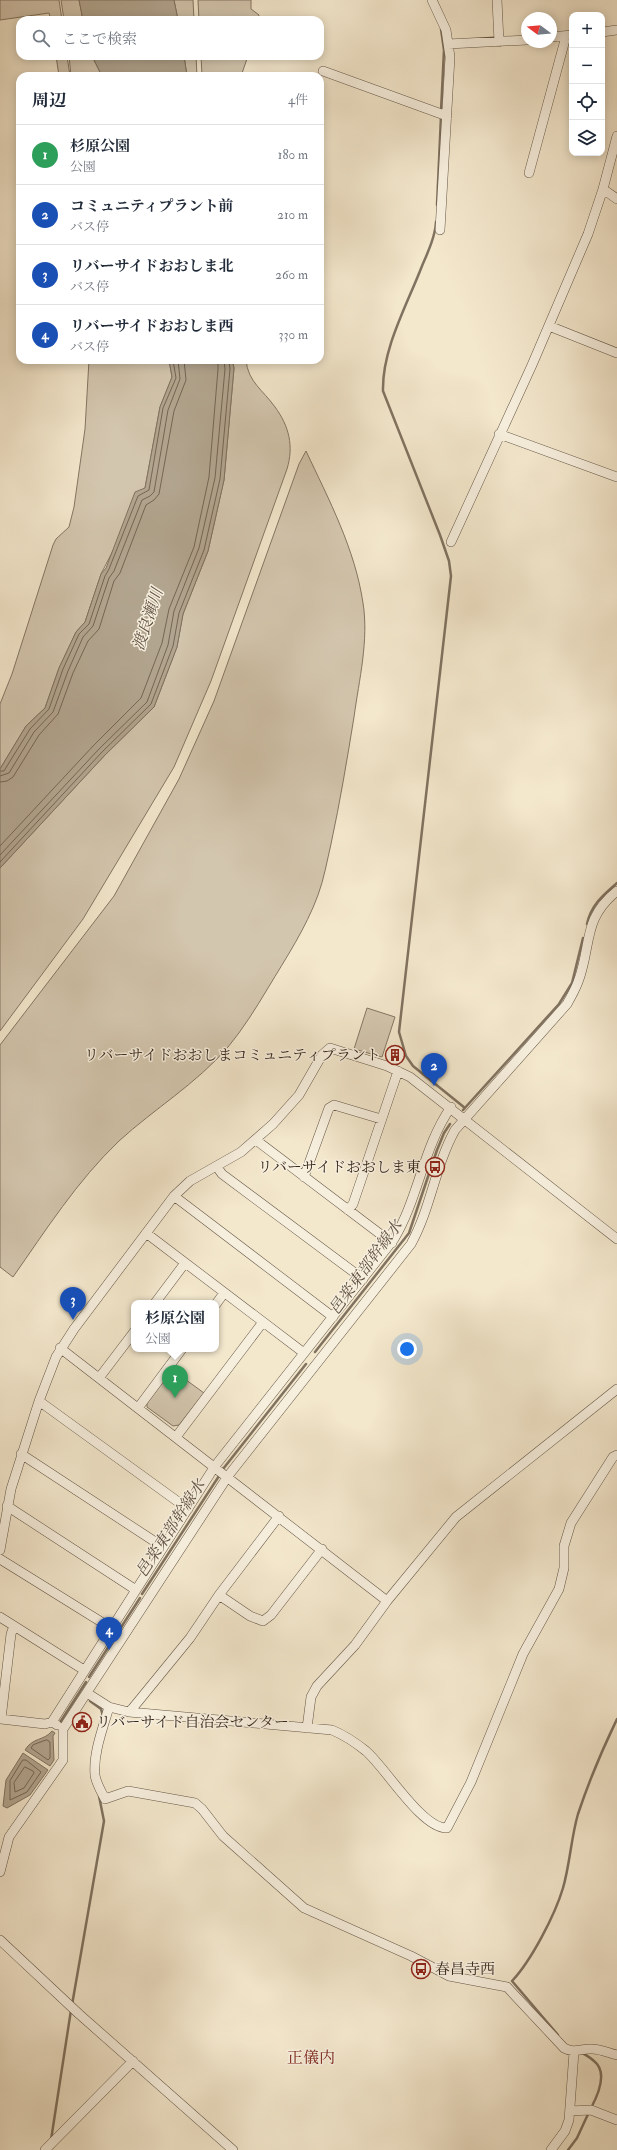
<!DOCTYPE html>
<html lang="ja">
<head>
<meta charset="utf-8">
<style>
  :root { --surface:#fff; --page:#f2f2f3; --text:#1f2937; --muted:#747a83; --line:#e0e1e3; --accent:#8f2418 }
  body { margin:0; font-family:"IM FELL Double Pica","Noto Serif JP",serif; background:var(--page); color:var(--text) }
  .controls { position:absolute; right:12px; top:12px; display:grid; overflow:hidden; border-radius:8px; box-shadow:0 2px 10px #0003 }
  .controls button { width:36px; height:36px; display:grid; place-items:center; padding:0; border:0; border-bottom:1px solid var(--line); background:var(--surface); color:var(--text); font:20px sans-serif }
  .compass { position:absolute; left:521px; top:12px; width:36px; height:36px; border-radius:50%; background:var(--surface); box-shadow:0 2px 10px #0003; rotate:286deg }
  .you { position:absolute; left:407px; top:1349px; width:14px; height:14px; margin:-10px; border:3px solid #fff; border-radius:50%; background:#1a73e8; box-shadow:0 0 0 6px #1a73e833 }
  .badge { display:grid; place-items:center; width:26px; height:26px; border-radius:50%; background:var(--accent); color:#fff; font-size:13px; font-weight:700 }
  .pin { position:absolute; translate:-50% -33px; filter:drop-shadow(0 1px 2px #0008) }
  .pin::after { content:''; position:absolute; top:21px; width:14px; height:12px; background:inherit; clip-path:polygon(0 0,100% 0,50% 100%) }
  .popup { position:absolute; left:131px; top:1300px; width:88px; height:52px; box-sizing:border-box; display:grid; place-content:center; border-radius:8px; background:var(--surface); filter:drop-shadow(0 1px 3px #0005); font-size:13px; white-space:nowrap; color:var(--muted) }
  .popup b { font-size:15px; color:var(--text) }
  .popup::after { content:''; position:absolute; left:50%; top:100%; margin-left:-8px; border:8px solid transparent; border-top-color:var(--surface) }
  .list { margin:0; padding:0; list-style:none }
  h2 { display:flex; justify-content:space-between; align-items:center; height:52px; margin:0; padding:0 16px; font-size:17px }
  h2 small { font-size:13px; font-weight:400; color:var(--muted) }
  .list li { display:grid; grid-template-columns:26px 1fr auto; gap:12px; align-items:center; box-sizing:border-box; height:60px; padding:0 16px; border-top:1px solid var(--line) }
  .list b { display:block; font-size:15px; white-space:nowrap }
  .list p { margin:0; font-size:13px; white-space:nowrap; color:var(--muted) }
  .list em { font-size:13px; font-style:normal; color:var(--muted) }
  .icon { flex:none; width:22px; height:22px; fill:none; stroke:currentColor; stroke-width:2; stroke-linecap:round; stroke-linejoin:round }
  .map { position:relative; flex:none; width:617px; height:2150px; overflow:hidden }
  .search { position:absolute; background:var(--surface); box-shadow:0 2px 10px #0003; left:16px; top:16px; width:308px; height:44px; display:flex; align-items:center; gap:10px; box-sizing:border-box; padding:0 14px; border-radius:12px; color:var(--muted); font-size:15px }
  .panel { position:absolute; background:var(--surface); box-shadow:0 2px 10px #0003; left:16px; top:72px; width:308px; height:292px; border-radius:12px }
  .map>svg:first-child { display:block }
  .green { fill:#d3c6ae; stroke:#847664 }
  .water { fill:#b2a58f; stroke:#807260 }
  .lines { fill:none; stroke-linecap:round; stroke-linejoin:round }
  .shore { stroke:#746654; stroke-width:1 }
  .stream { stroke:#807260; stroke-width:2.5 }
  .minor-casing { stroke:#645646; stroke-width:10 }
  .minor { stroke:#f7efde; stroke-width:9 }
  .labels { text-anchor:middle; stroke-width:3; stroke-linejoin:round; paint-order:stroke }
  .poi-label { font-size:15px; fill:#35261a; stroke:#f7efde; text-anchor:end }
  .water-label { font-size:16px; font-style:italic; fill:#615243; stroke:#f7efde }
  .neighbourhood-label { font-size:16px; fill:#7a1f14; stroke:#f7efde }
</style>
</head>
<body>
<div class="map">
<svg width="617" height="2150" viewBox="0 0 617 2150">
  <rect width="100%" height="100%" fill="#f3e7cc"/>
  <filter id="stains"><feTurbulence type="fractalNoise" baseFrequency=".005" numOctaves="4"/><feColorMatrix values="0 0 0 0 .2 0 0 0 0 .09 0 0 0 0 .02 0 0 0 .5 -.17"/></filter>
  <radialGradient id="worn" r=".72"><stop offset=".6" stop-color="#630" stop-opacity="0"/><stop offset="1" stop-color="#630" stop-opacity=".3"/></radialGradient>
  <path class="green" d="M 0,0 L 59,0 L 62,20 L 51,20 L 49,13 L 0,20 Z
    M 61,0 L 79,0 L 83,20 L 64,20 Z
    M 174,0 L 193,0 L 194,20 L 178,20 Z
    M 198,0 L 251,0 L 251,9 L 259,15 L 258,20 L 199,20 Z
    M 56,56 L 67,56 L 70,76 L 59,76 Z
    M 69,56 L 92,56 L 102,76 L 71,76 Z
    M 184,56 L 196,56 L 197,76 L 187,76 Z
    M 201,56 L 248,56 L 241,76 L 202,76 Z
    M 89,360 L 169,360 L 172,377 L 160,407 L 145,488 L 101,574 L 85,622 L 76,632 L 59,668 L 45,708 L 26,726 L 0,769 L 0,704 L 12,674 L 53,545 L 56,539 L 69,527 L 74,507 L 85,429 Z
    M 232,360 L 246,360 C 248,382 263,390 275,407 C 289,426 294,446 287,469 L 211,681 L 174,767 L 83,919 L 0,1031 L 0,868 L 105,755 L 154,707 L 177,647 L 183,614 L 208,551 L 224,480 L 234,368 Z
    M 306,451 C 329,500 355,549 363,603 C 369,640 359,680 354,717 C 347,760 340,802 331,844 C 327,861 324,879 318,895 C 306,928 286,958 268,988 C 256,1008 243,1029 228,1047 C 196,1084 154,1109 119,1141 C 77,1181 46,1230 13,1277 L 0,1267 L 0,1045 L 114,896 L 179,779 L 214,701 L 299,464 Z
    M 367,1008 L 395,1017 L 382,1057 L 354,1049 Z
    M 171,1369 L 204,1393 L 179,1425 L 173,1426 L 147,1407 L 147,1402 Z"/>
  <path class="water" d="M 79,0 L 174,0 L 178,20 L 83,20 Z
    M 92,56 L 184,56 L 187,76 L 102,76 Z
    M 169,360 L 232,360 L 234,368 L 224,480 L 208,551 L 183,614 L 177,647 L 154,707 L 105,755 L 0,868 L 0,769 L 26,726 L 45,708 L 59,668 L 76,632 L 85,622 L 101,574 L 106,568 L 135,492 L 145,488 L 160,407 L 172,377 Z
    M 52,1731 L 55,1733 L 53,1736 L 54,1760 L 50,1766 L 25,1750 C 33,1737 44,1741 52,1731 Z
    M 23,1753 L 48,1770 L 30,1795 L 7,1808 L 3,1806 L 6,1780 Z"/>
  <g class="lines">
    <path class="shore" d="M 0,771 L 4,771 L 7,766 L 30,729 L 49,709 L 63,669 L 79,634 L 89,624 L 105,576 L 109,569 L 138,496 L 149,490 L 163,408 L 176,378 L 173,360
      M 0,776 L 9,773 L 34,732 L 53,712 L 68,671 L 83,637 L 93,626 L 109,578 L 114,571 L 142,500 L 150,496 L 154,492 L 168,410 L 180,379 L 178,360
      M 0,782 L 7,781 L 13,777 L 39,735 L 58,714 L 73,673 L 88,641 L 99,629 L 114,581 L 120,573 L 146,505 L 154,500 L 159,494 L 174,411 L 186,380 L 184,360
      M 0,846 L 94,745 L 141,698 L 162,643 L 169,609 L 194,547 L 209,477 L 218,369 L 218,360
      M 0,855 L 99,749 L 147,702 L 168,645 L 174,611 L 199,548 L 215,478 L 225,369 L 224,360
      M 0,862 L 102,752 L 151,704 L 173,646 L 179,613 L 204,550 L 220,479 L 230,369 L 229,360
      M 47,1740 L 50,1742 L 50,1758 L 48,1760 L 31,1748 L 33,1745 Z
      M 23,1760 L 26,1760 L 41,1772 L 27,1792 L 10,1800 L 10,1781 Z
      M 25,1767 L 33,1771 L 34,1773 L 24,1788 L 15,1792 L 14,1783 Z"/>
    <path class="stream" d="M 441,29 L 444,50 L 441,111
      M 437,205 L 441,116
      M 436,222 C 435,237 428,252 422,266 C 407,305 382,349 383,391 L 440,535 L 449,561 L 451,576 L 399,1032 L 406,1056 L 413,1066 L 465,1108
      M 587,924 C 591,905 603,895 617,883
      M 463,1110 L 559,1004 L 572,983 L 583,938
      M 315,1352 L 409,1233 L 437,1150 L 444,1133 L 450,1124
      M 223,1469 L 306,1364
      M 142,1594 L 219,1476
      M 89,1677 L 140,1598
      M 91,1698 L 90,1701 L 101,1709 L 103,1716
      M 59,1724 L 86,1682
      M 72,2005 L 104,1821 L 99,1796
      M 558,2035 L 512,1981 C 531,1961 555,1915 563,1888 C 570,1864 571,1838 578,1814 C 589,1781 602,1750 617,1719
      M 581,2052 C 585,2055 590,2057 594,2061 C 608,2072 598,2095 591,2108
      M 51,2140 L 71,2010
      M 568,2150 L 577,2138 L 589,2112"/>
    <g class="minor-casing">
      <path id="minor" d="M 432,0 L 446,30 L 450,57 L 440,230
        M 497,0 L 499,42
        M 602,32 L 617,30
        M 551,37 L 572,35
        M 448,44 L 527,40
        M 323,71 L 447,116
        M 529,173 L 565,40 L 564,36
        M 603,189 L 617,199
        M 549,326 L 617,353
        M 499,434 L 617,477
        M 451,542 L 532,365 L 588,234 L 603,189 L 617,136
        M 256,1140 L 392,1243
        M 217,1167 L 222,1174 L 363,1279
        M 304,1177 L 329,1108 L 334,1105 L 381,1119
        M 174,1196 L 333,1317
        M 348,1210 L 353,1204 L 398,1071
        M 146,1233 L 304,1353
        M 155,1303 L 185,1263
        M 216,1304 L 224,1293
        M 60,1348 L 387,1601
        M 99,1378 L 134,1332
        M 39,1401 L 188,1509
        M 138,1408 L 182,1349
        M 176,1437 L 263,1322
        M 21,1454 L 163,1547
        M 7,1506 L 136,1590
        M 0,1550 L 11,1489 L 39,1401 L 56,1357 L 74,1329 L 174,1196 L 190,1181 L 241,1152 L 273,1124 L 299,1095 L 322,1055 L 330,1048 L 387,1066 L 410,1077 L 617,1239
        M 0,1559 L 111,1628
        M 219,1595 L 250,1616 L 263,1621 L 271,1615 L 322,1549
        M 0,1617 L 84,1670
        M 14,1626 L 11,1634 L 1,1719 L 45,1724 L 52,1722 L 57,1725
        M 87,1693 L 109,1707 L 129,1712 L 132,1709 L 190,1638 L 219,1595 L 279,1516
        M 109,1707 C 103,1728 93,1753 95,1775 C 96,1783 101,1791 105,1799 L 128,1791 L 195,1803 L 202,1809 L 223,1836 L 304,1908 L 411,1956 L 449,1976 L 507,1987 L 564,2048 C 575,2054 581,2048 592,2049 C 600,2049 609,2053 617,2055
        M 129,1712 L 332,1730 C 344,1735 356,1743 366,1751 C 385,1767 422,1829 447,1828 L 471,1782 L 523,1654 L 559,1589 L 564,1568 L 564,1546 L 571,1523 L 613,1457 L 617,1455
        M 52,1722 L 215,1466 L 394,1239 C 419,1197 423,1147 451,1107
        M 307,1728 L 311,1697 L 317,1686 L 355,1645 L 387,1601 L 456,1517 L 617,1389
        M 0,1872 L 9,1837 L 63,1760 L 63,1729 L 228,1476 L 411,1244 C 431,1208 435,1166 455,1130 L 567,1004 C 571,997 575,990 578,982 C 592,945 582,919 617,891
        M 0,1940 L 79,2014 L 233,2150
        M 570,2111 L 591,2110 L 617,2120
        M 45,2150 L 133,2061
        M 551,2150 L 565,2131 L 569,2120 L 574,2052"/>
    </g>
    <use href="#minor" class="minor"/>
  </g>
  <defs>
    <g id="building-ring" transform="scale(1)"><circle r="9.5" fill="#f7efde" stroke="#8f2418" stroke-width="1.5"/><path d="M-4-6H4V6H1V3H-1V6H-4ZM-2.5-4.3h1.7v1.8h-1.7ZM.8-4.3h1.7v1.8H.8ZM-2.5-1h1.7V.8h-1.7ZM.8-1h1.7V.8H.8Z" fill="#8f2418"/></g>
    <g id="bus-ring" transform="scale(1)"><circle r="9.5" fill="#f7efde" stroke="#8f2418" stroke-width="1.5"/><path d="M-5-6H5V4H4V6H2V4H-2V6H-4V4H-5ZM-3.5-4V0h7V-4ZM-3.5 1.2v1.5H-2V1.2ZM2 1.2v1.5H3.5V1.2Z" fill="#8f2418"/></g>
    <g id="civic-ring" transform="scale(1)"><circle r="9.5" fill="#f7efde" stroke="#8f2418" stroke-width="1.5"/><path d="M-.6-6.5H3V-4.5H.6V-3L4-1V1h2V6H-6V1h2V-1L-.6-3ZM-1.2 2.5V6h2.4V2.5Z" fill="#8f2418"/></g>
  </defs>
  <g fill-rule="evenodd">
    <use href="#building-ring" x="395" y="1055"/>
    <use href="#bus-ring" x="435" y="1167"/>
    <use href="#civic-ring" x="82" y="1722"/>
    <use href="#bus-ring" x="421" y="1969"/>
  </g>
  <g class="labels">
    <g class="poi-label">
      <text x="381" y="1060">リバーサイドおおしまコミュニティプラント</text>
      <text x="421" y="1172">リバーサイドおおしま東</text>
      <text x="96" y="1727" text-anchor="start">リバーサイド自治会センター</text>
      <text x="435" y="1974" text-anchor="start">春昌寺西</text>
    </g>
    <g class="water-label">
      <text transform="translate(147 619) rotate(-72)" y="6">渡良瀬川</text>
      <text transform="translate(365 1267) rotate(-54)" y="6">邑楽東部幹線水</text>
      <text transform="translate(170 1528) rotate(-57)" y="6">邑楽東部幹線水</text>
    </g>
    <g class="neighbourhood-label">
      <text x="311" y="2063">正儀内</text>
    </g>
  </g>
  <rect width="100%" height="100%" filter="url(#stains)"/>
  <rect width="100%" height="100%" fill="url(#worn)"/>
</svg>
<div class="controls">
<button>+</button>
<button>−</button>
<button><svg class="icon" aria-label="locate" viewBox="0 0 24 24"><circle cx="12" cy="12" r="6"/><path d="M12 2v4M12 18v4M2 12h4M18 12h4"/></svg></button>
<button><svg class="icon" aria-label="layers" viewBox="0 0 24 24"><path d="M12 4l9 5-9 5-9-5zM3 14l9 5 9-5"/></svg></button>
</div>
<svg class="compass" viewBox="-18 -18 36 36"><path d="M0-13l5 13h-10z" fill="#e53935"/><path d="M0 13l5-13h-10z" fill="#747a83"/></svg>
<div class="you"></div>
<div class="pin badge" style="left:175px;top:1398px;background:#2e9e5b">1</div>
<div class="popup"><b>杉原公園</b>公園</div>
<div class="pin badge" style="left:434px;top:1086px;background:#1a4fb4">2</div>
<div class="pin badge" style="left:73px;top:1320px;background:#1a4fb4">3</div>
<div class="pin badge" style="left:109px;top:1650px;background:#1a4fb4">4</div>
<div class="search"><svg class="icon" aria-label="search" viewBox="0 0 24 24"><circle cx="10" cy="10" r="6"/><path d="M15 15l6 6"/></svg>ここで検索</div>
<section class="panel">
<h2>周辺<small>4件</small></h2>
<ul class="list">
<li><span class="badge" style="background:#2e9e5b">1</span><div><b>杉原公園</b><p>公園</p></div><em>180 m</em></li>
<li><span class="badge" style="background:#1a4fb4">2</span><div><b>コミュニティプラント前</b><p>バス停</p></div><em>210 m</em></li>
<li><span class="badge" style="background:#1a4fb4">3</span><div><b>リバーサイドおおしま北</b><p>バス停</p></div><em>260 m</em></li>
<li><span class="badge" style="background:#1a4fb4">4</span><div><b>リバーサイドおおしま西</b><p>バス停</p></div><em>330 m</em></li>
</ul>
</section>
</div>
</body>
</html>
